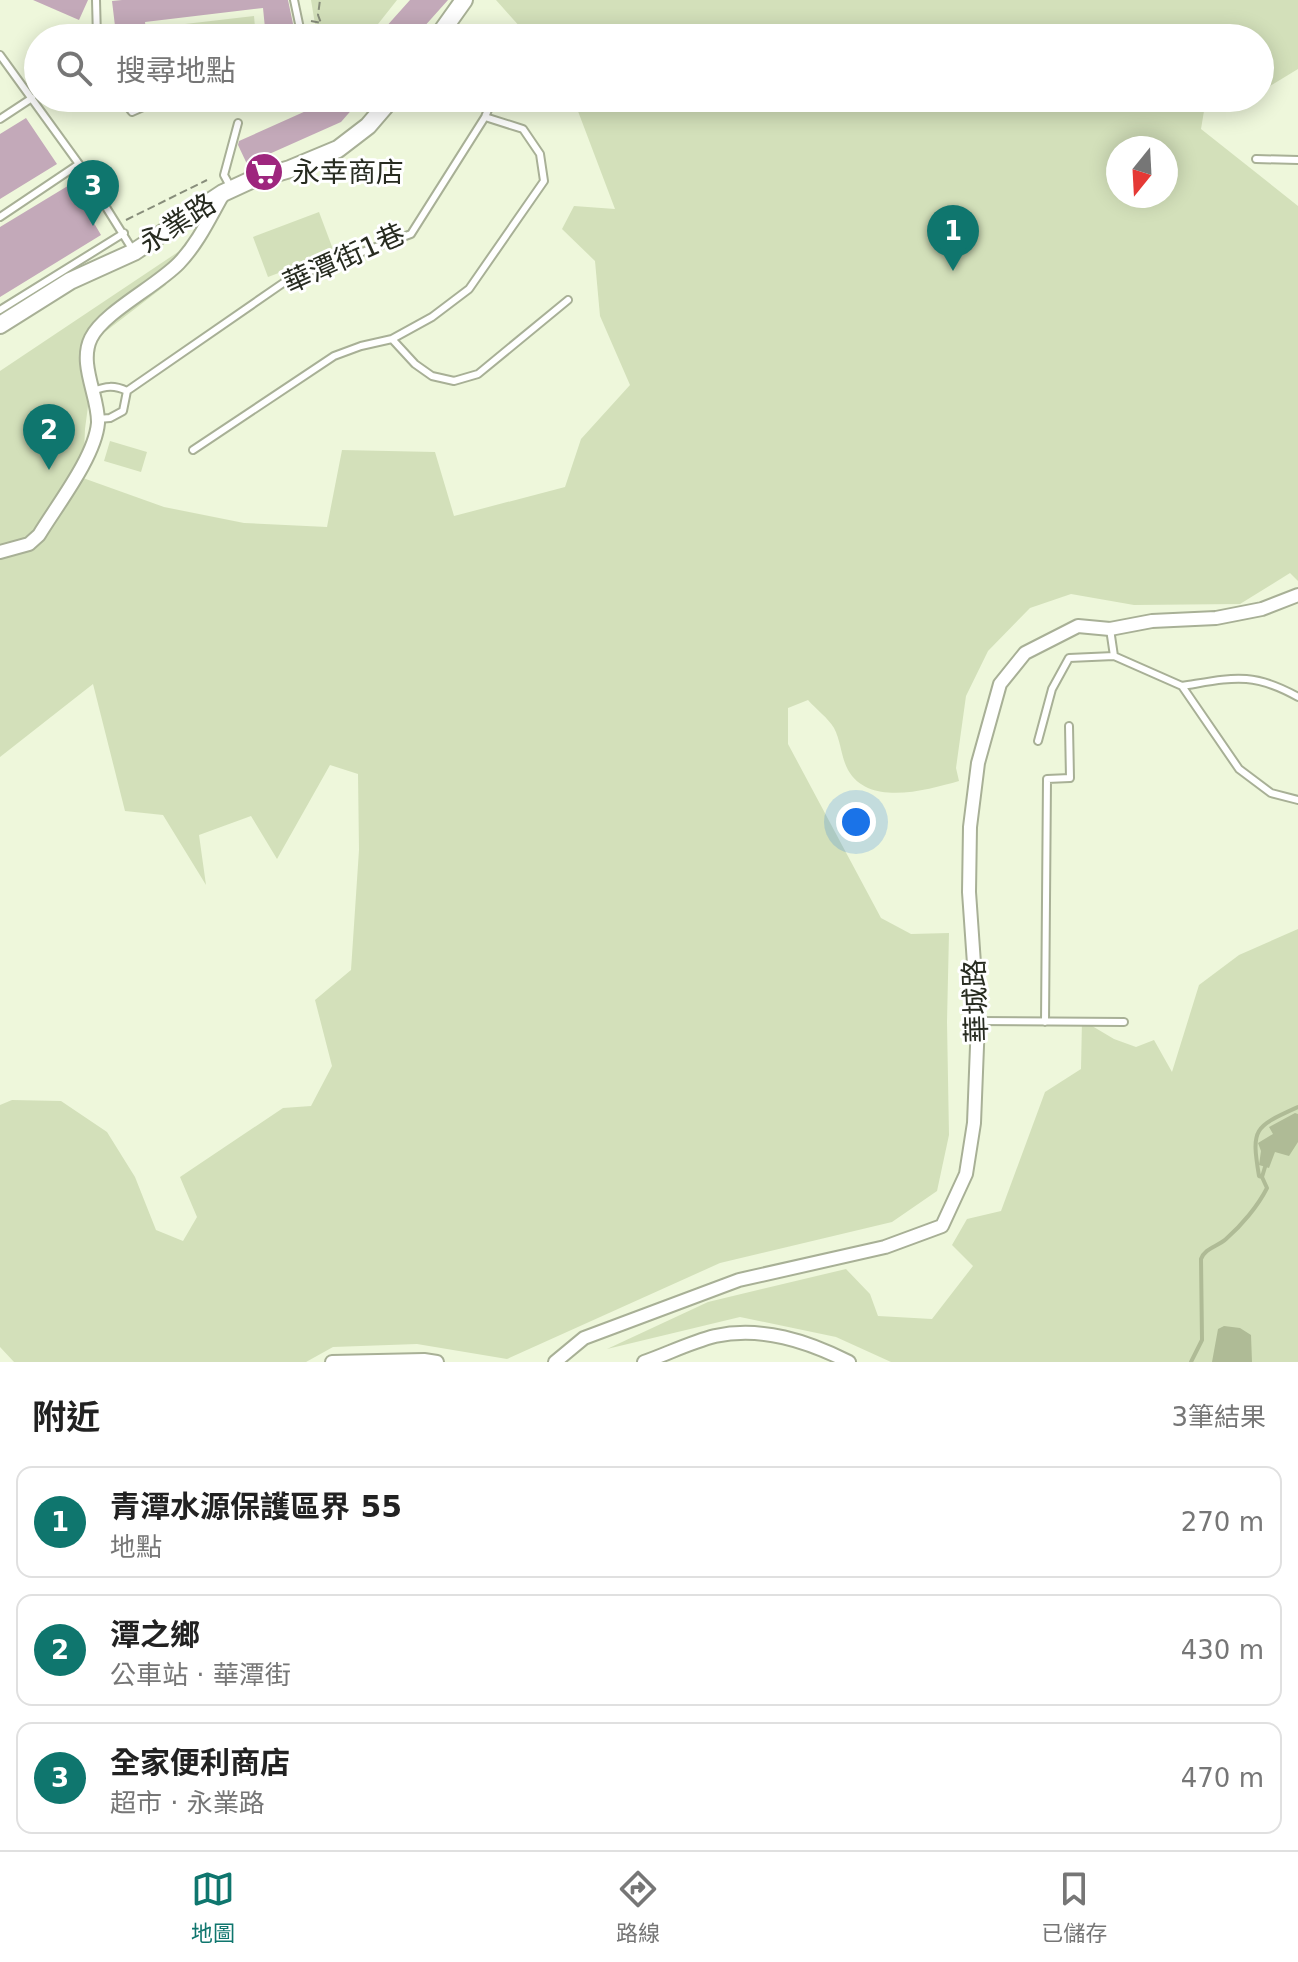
<!DOCTYPE html>
<html lang="zh-TW">
<head>
<meta charset="utf-8">
<style>
  :root { --surface:#fff; --page:#f2f2f2; --text:#222; --muted:#767676; --line:#e0e0e0; --accent:#0f766e }
  body { margin:0; font-family:"DejaVu Sans","Noto Sans TC",sans-serif; background:var(--page); color:var(--text) }
  .compass { position:absolute; left:1106px; top:136px; width:72px; height:72px; border-radius:50%; background:var(--surface); box-shadow:0 4px 20px #0003; rotate:198deg }
  .you { position:absolute; left:856px; top:822px; width:28px; height:28px; margin:-20px; border:6px solid #fff; border-radius:50%; background:#1a73e8; box-shadow:0 0 0 12px #1a73e833 }
  .badge { display:grid; place-items:center; width:52px; height:52px; border-radius:50%; background:var(--accent); color:#fff; font-size:26px; font-weight:700 }
  .pin { position:absolute; translate:-50% -66px; filter:drop-shadow(0 2px 4px #0008) }
  .pin::after { content:''; position:absolute; top:42px; width:28px; height:24px; background:inherit; clip-path:polygon(0 0,100% 0,50% 100%) }
  .list { margin:0; padding:0; list-style:none }
  h2 { display:flex; justify-content:space-between; align-items:center; height:104px; margin:0; padding:0 32px; font-size:34px }
  h2 small { font-size:26px; font-weight:400; color:var(--muted) }
  .list li { display:grid; grid-template-columns:52px 1fr auto; gap:24px; align-items:center; box-sizing:border-box; height:112px; margin:0 16px 16px; padding:0 16px; border:2px solid var(--line); border-radius:16px }
  .list b { display:block; font-size:30px; white-space:nowrap }
  .list p { margin:0; font-size:26px; white-space:nowrap; color:var(--muted) }
  .list em { font-size:26px; font-style:normal; color:var(--muted) }
  .icon { flex:none; width:44px; height:44px; fill:none; stroke:currentColor; stroke-width:2; stroke-linecap:round; stroke-linejoin:round }
  .map { position:relative; flex:none; width:1298px; height:1362px; overflow:hidden }
  .search { position:absolute; background:var(--surface); box-shadow:0 4px 20px #0003; left:24px; right:24px; top:24px; height:88px; display:flex; align-items:center; gap:20px; box-sizing:border-box; padding:0 28px; border-radius:44px; color:var(--muted); font-size:30px }
  .sheet { height:488px; background:var(--surface) }
  nav { display:flex; justify-content:space-around; align-items:center; box-sizing:border-box; height:112px; border-top:2px solid var(--line); background:var(--surface); font-size:22px; color:var(--muted) }
  nav a { display:grid; justify-items:center; gap:4px }
  nav .on { color:var(--accent) }
  .map>svg:first-child { display:block }
  .green { fill:#d3e0ba; fill-rule:evenodd }
  .water { fill:#afbb96 }
  .lines { fill:none; stroke-linecap:round; stroke-linejoin:round }
  .stream { stroke:#afbb96; stroke-width:4 }
  .building { fill:#c3a9b9 }
  .service-casing { stroke:#a8b096; stroke-width:10 }
  .minor-casing { stroke:#a8b096; stroke-width:16 }
  .tertiary-casing { stroke:#a8b096; stroke-width:20 }
  .path { stroke:#888e7b; stroke-width:2; stroke-dasharray:8 4; stroke-linecap:butt }
  .service { stroke:#fff; stroke-width:6 }
  .minor { stroke:#fff; stroke-width:12 }
  .tertiary { stroke:#fff; stroke-width:16 }
  .labels { text-anchor:middle; stroke-width:6; stroke-linejoin:round; paint-order:stroke }
  .poi-label { font-size:28px; fill:#272b20; stroke:#fff; text-anchor:start }
  .street-label { font-size:28px; fill:#272b20; stroke:#fff }
</style>
</head>
<body>
<div class="map">
<svg width="1298" height="1362" viewBox="0 0 1298 1362">
  <rect width="100%" height="100%" fill="#eef7db"/>
  <path class="green" d="M 311,0 L 397,0 L 367,38 L 318,38 L 322,35 L 317,36 Z
    M 496,0 L 1298,0 L 1298,69 L 1260,92 L 1260,38 L 530,38 Z
    M 254,16 L 256,38 L 186,38 L 185,24 Z
    M 573,98 L 1243,98 L 1204,111 L 1201,129 L 1298,206 L 1298,581 L 1290,573 L 1240,604 L 1134,605 L 1071,594 L 1030,608 L 988,651 L 966,696 L 956,768 L 959,781 C 927,790 869,807 848,770 C 841,757 841,741 834,728 C 828,718 816,709 808,700 L 788,708 L 788,744 L 881,918 L 911,934 L 949,933 L 947,1022 L 949,1135 L 937,1191 L 892,1222 L 720,1263 L 507,1359 L 417,1344 L 333,1347 L 306,1362 L 14,1362 L 0,1347 L 0,1105 L 12,1100 L 61,1101 L 107,1132 L 135,1177 L 156,1230 L 183,1241 L 197,1217 L 180,1177 L 283,1108 L 311,1106 L 332,1066 L 315,1000 L 351,970 L 359,850 L 358,774 L 330,765 L 277,859 L 251,816 L 199,835 L 206,885 L 163,815 L 125,811 L 93,684 L 0,757 L 0,371 L 178,252 L 166,285 L 97,338 L 85,429 L 83,478 L 164,507 L 244,523 L 327,527 L 342,450 L 435,452 L 454,516 L 565,487 L 581,439 L 630,385 L 600,316 L 595,261 L 562,229 L 574,206 L 615,209 ZM 1118,148 L 1166,148 L 1166,196 L 1118,196 Z
    M 319,212 L 334,252 L 268,277 L 253,237 Z
    M 110,441 L 147,452 L 141,472 L 104,461 Z
    M 1298,929 L 1298,1362 L 891,1362 L 836,1337 L 740,1317 L 607,1349 L 708,1302 L 846,1269 L 870,1294 L 878,1316 L 932,1319 L 973,1266 L 952,1245 L 967,1219 L 1001,1211 L 1045,1092 L 1081,1069 L 1082,1020 L 1114,1039 L 1136,1047 L 1154,1040 L 1172,1072 L 1199,985 L 1239,955 Z"/>
  <path class="water" d="M 1295,1113 L 1298,1114 L 1298,1142 L 1289,1156 L 1275,1152 L 1269,1168 L 1259,1165 L 1261,1151 L 1258,1143 L 1273,1134 L 1269,1127 Z
    M 1224,1326 L 1240,1328 L 1251,1335 L 1252,1362 L 1212,1362 L 1218,1329 Z"/>
  <g class="lines">
    <path class="stream" d="M 1262,1177 L 1259,1176 C 1251,1128 1254,1127 1298,1107
      M 1191,1362 L 1202,1340 L 1201,1259 C 1205,1248 1217,1247 1226,1239 C 1241,1226 1258,1206 1267,1188 L 1262,1177 L 1265,1167"/>
  </g>
  <path class="building" d="M 33,0 L 88,0 L 79,20 Z
    M 122,0 L 288,0 L 296,38 L 266,38 L 263,8 L 145,22 L 147,38 L 119,38 L 118,26 L 115,26 L 112,1 Z
    M 410,0 L 448,0 L 414,38 L 376,38 Z
    M 335,98 L 362,98 L 341,122 L 247,164 L 238,145 L 239,141 Z
    M 26,118 L 57,164 L 0,199 L 0,134 Z
    M 71,184 L 101,235 L 0,297 L 0,227 Z"/>
  <g class="lines">
    <g class="service-casing">
      <path id="service" d="M 96,0 L 97,38
        M 294,0 L 302,38
        M 521,38 L 522,37
        M 0,55 L 79,164 L 134,252
        M 121,98 L 132,112 L 159,100 L 235,103
        M 0,119 L 32,98
        M 1256,159 L 1298,160
        M 230,186 L 224,175 L 238,123
        M 0,217 L 79,164
        M 0,310 L 124,233
        M 392,339 L 415,364 L 432,376 L 454,381 L 478,374 L 568,300
        M 93,391 C 106,386 114,385 127,391
        M 127,391 L 289,279 L 411,234 L 485,117 L 493,98
        M 98,419 L 110,418 L 123,411 L 127,391
        M 193,450 L 334,356 L 361,346 L 392,339 L 432,317 L 469,289 L 544,181 L 540,154 L 523,129 L 485,117
        M 1110,629 L 1114,656 L 1182,686 L 1239,769 L 1271,793 L 1298,800
        M 1182,686 C 1232,678 1252,671 1298,697
        M 1038,741 L 1052,689 L 1069,658 L 1114,656
        M 978,1021 L 1124,1022
        M 1045,1022 L 1047,779 L 1070,778 L 1069,726"/>
    </g>
    <g class="minor-casing">
      <path id="minor" d="M 0,552 L 29,544 L 39,535 C 57,505 95,457 98,423 C 99,397 78,364 91,338 C 104,312 157,286 179,263 C 198,243 209,219 222,196
        M 332,1362 L 424,1360 L 437,1362
        M 555,1362 L 584,1338 L 739,1280 L 885,1247 L 942,1226 L 966,1174 L 974,1123 L 978,1021 L 969,892 L 970,827 L 978,763 L 1000,684 L 1025,653 L 1078,626 L 1110,629 L 1152,621 L 1216,618 L 1262,609 L 1298,595
        M 644,1362 C 667,1354 691,1342 715,1336 C 762,1326 807,1341 849,1362"/>
    </g>
    <g class="tertiary-casing">
      <path id="tertiary" d="M 437,38 L 464,0
        M 0,325 L 70,281 L 134,252 L 223,193 L 249,181 L 290,169 L 338,149 L 368,126 L 392,98"/>
    </g>
    <path class="path" d="M 311,21 L 321,23 L 318,15 L 320,0
      M 247,104 L 254,105 L 284,98
      M 126,220 L 207,180"/>
    <use href="#service" class="service"/>
    <use href="#minor" class="minor"/>
    <use href="#tertiary" class="tertiary"/>
  </g>
  <defs>
    <g id="supermarket-disc" transform="scale(2)"><circle r="9.5" fill="#9e267e" stroke="#fff"/><path d="M-6-5.5h2.5l.6 2H6L4.5 2H-2.5L-4.4-4H-6ZM-1.5 3.2a1.3 1.3 0 1 0 .1 0ZM3 3.2a1.3 1.3 0 1 0 .1 0Z" fill="#fff"/></g>
  </defs>
  <g fill-rule="evenodd">
    <use href="#supermarket-disc" x="264" y="172"/>
  </g>
  <g class="labels">
    <g class="poi-label">
      <text x="292" y="182">永幸商店</text>
    </g>
    <g class="street-label">
      <text transform="translate(177 223) rotate(-33)" y="10">永業路</text>
      <text transform="translate(344 258) rotate(-24)" y="10">華潭街1巷</text>
      <text transform="translate(975 1001) rotate(-92)" y="10">華城路</text>
    </g>
  </g>
</svg>
<svg class="compass" viewBox="-18 -18 36 36"><path d="M0-13l5 13h-10z" fill="#e53935"/><path d="M0 13l5-13h-10z" fill="#767676"/></svg>
<div class="you"></div>
<div class="pin badge" style="left:953px;top:271px">1</div>
<div class="pin badge" style="left:49px;top:470px">2</div>
<div class="pin badge" style="left:93px;top:226px">3</div>
<div class="search"><svg class="icon" aria-label="search" viewBox="0 0 24 24"><circle cx="10" cy="10" r="6"/><path d="M15 15l6 6"/></svg>搜尋地點</div>
</div>
<section class="sheet">
<h2>附近<small>3筆結果</small></h2>
<ul class="list">
<li><span class="badge">1</span><div><b>青潭水源保護區界 55</b><p>地點</p></div><em>270 m</em></li>
<li><span class="badge">2</span><div><b>潭之鄉</b><p>公車站 · 華潭街</p></div><em>430 m</em></li>
<li><span class="badge">3</span><div><b>全家便利商店</b><p>超市 · 永業路</p></div><em>470 m</em></li>
</ul>
</section>
<nav>
<a class="on"><svg class="icon" aria-label="map" viewBox="0 0 24 24"><path d="M3 6l6-2 6 2 6-2v14l-6 2-6-2-6 2zM9 4v14M15 6v14"/></svg>地圖</a>
<a><svg class="icon" aria-label="directions" viewBox="0 0 24 24"><path d="M12 3l9 9-9 9-9-9zM9 14v-3h6M13 9l2 2-2 2"/></svg>路線</a>
<a><svg class="icon" aria-label="saved" viewBox="0 0 24 24"><path d="M7 4h10v16l-5-4-5 4z"/></svg>已儲存</a>
</nav>
</body>
</html>
